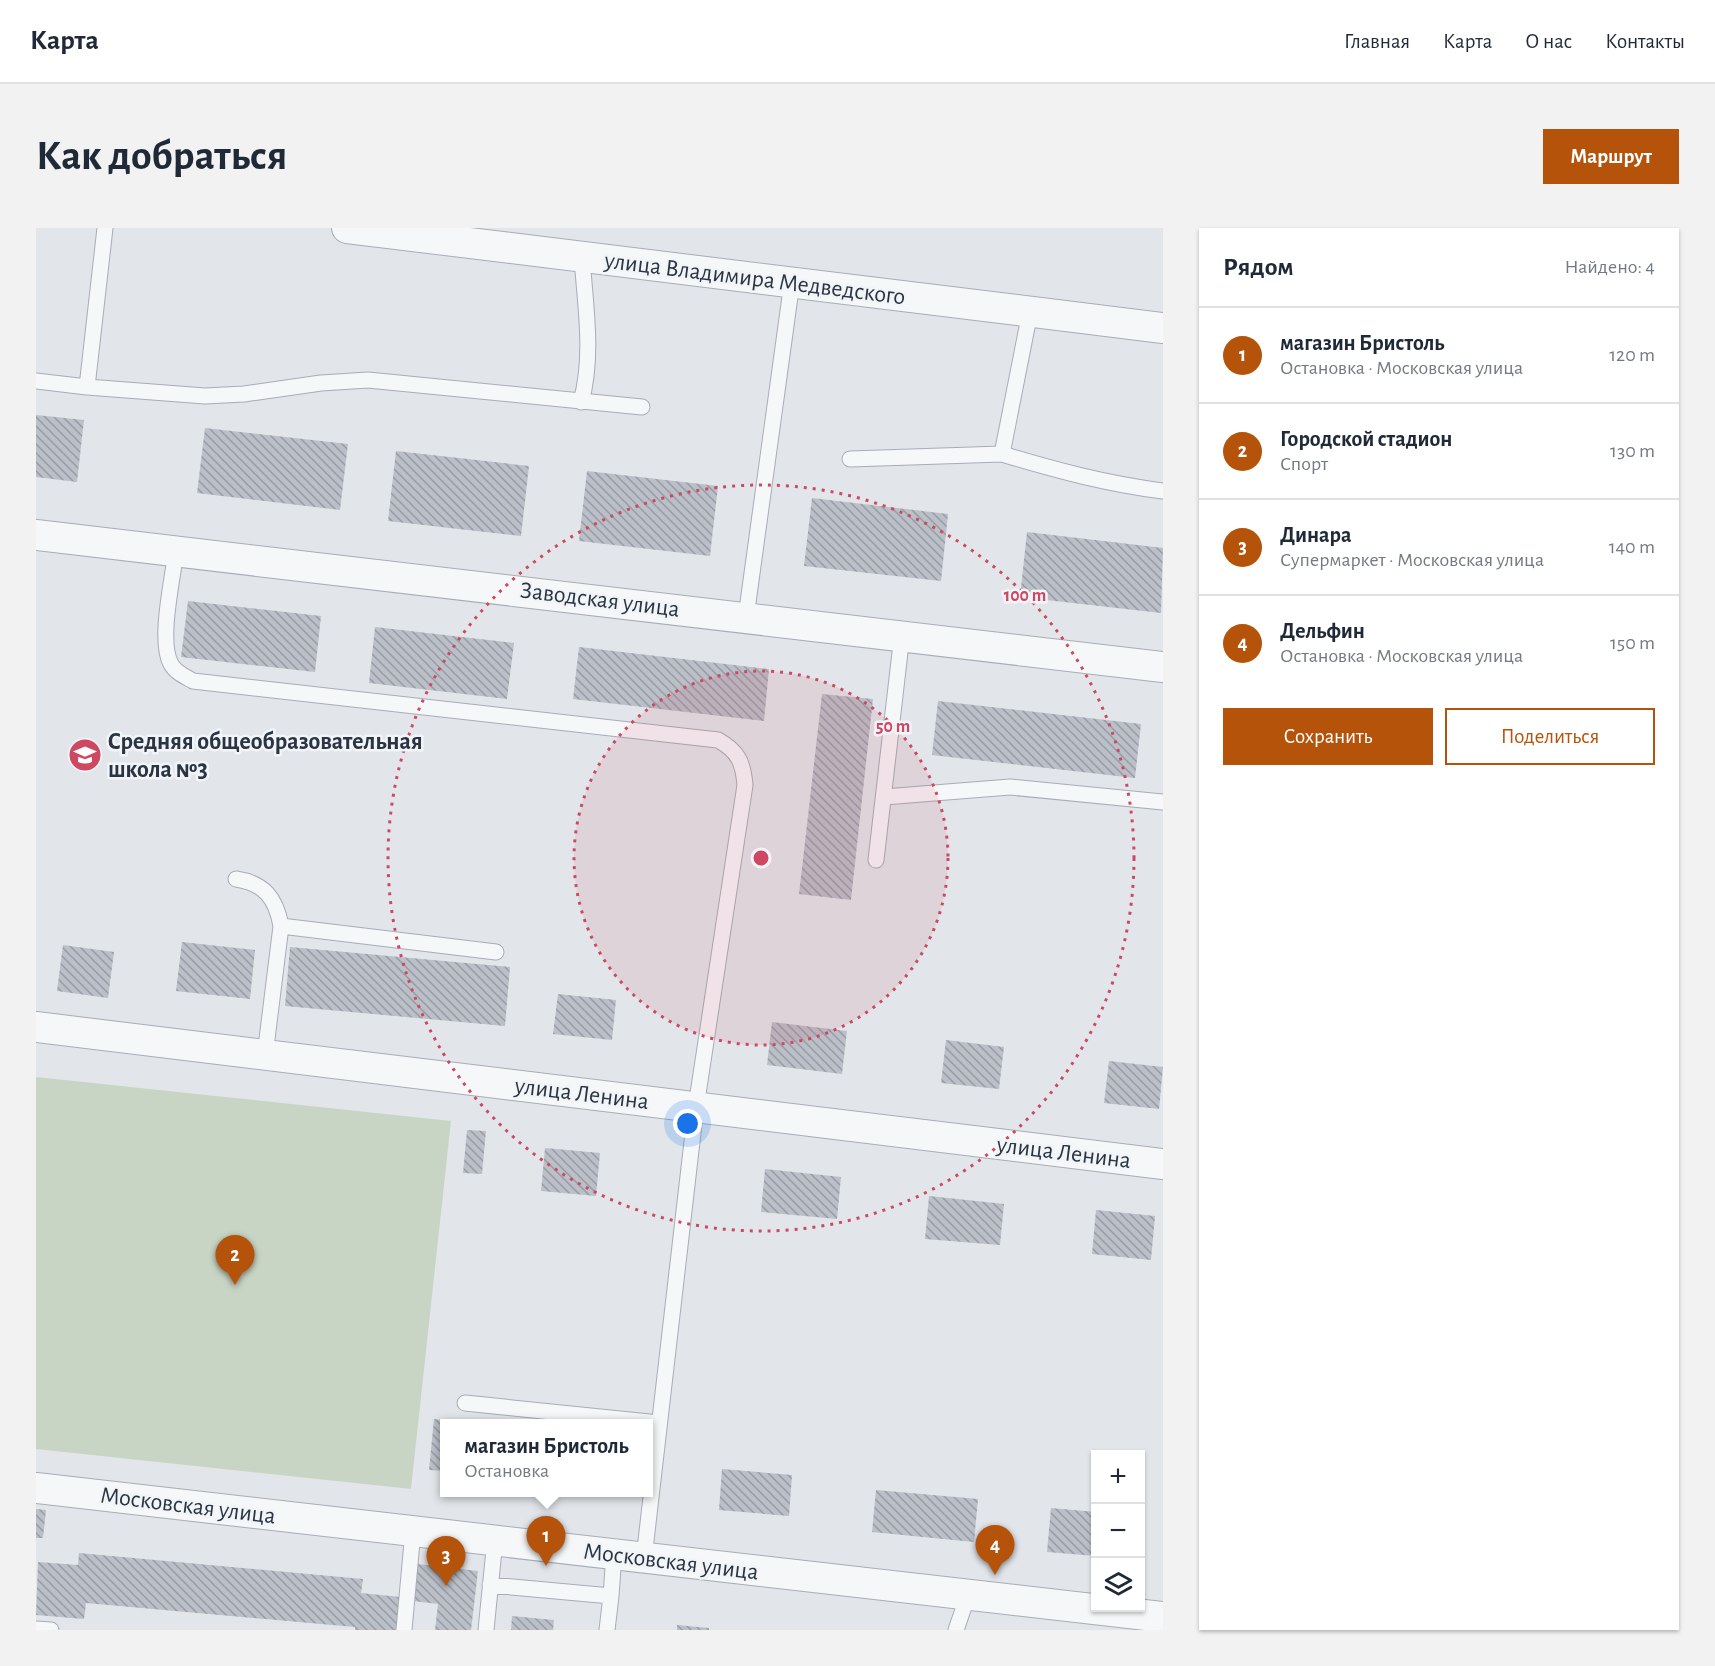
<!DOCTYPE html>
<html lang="ru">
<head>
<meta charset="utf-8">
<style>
  :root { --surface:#fff; --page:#f2f2f3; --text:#1f2937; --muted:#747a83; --line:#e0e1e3; --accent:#b45309 }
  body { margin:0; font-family:"Alegreya Sans",sans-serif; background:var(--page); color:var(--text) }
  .controls { position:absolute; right:18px; bottom:18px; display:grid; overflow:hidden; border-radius:0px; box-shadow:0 2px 4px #0004 }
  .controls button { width:54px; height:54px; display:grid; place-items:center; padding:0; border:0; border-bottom:2px solid var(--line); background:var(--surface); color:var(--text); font:30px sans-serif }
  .you { position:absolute; left:652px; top:896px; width:21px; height:21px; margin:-15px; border:4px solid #fff; border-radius:50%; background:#1a73e8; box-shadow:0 0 0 9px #1a73e833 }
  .badge { display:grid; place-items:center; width:39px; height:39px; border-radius:50%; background:var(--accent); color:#fff; font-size:20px; font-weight:700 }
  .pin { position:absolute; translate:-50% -50px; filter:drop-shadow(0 2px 3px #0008) }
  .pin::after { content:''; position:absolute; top:32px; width:21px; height:18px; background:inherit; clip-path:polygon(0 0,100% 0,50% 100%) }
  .popup { position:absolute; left:404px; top:1191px; width:213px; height:78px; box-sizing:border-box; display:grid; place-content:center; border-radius:0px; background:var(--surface); filter:drop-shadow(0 2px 4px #0005); font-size:20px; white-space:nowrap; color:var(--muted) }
  .popup b { font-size:22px; color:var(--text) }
  .popup::after { content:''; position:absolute; left:50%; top:100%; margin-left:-12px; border:12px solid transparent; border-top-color:var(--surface) }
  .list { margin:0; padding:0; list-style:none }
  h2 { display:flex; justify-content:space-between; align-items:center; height:78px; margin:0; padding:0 24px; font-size:26px }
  h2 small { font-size:20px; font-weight:400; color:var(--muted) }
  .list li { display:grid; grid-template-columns:39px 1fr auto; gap:18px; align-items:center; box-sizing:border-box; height:96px; padding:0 24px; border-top:2px solid var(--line) }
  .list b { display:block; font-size:22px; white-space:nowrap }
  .list p { margin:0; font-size:20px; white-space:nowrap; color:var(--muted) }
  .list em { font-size:20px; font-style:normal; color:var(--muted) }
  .actions { display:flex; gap:12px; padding:18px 24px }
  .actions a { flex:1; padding:14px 0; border:2px solid var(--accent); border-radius:0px; text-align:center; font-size:21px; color:var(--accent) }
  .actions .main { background:var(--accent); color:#fff }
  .icon { flex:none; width:33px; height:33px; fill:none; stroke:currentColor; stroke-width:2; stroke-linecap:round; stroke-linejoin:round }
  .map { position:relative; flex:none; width:1127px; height:1402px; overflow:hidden; border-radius:0px }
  header { display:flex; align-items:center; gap:36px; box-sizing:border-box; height:84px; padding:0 30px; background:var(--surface); border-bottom:2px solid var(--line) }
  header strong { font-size:28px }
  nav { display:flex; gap:33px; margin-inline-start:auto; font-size:21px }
  .intro { display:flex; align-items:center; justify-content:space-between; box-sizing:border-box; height:144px; padding:0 36px }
  h1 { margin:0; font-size:42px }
  .button { padding:15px 27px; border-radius:0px; background:var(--accent); color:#fff; font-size:21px; font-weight:700 }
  main { display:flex; gap:36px; padding:0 36px }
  aside { flex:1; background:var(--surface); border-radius:0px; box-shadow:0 2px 4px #0004 }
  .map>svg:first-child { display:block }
  .pitch { fill:#c9d5c4 }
  .building { fill:url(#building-back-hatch) }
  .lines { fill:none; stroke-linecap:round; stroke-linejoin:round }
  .service-casing { stroke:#a7adb5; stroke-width:17 }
  .minor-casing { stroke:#a7adb5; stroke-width:32 }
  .service { stroke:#f5f7f9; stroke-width:15 }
  .minor { stroke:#f5f7f9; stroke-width:30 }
  .ring { fill:none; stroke:#cf4862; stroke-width:3; stroke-dasharray:3 6 }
  .labels { text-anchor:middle; stroke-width:5; stroke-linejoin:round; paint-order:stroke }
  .street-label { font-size:24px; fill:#2a3443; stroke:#f2f5f8 }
  .poi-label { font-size:24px; font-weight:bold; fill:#2a3443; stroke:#f2f5f8; text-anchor:start }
  .centre { fill:#cf4862; stroke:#f2f5f8; stroke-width:3 }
  .ring-label { font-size:18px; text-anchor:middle; font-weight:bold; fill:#cf4862; stroke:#f2f5f8; stroke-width:5; stroke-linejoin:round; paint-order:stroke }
</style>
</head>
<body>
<header>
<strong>Карта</strong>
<nav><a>Главная</a><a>Карта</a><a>О нас</a><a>Контакты</a></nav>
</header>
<div class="intro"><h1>Как добраться</h1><a class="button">Маршрут</a></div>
<main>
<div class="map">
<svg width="1127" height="1402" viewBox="0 0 1127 1402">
  <defs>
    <pattern id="building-back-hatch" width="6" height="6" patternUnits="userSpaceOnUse" patternTransform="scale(1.5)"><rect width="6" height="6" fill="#babfc8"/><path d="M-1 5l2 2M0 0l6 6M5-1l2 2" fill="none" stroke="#979ca4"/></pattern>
  </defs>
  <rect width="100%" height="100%" fill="#e2e6eb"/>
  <path class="pitch" d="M 0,849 L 415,893 L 375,1261 L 0,1221 Z"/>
  <path class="building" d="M 0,187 L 48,192 L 41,254 L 0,249 Z
    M 169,200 L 312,216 L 304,282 L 161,265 Z
    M 360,223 L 493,238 L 485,308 L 352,293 Z
    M 551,243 L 682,258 L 674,328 L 543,313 Z
    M 776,270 L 912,286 L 905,353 L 768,338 Z
    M 991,304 L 1127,320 L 1125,385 L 984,369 Z
    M 152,373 L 285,388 L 279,444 L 145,429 Z
    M 339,399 L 478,415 L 471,471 L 333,455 Z
    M 543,419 L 733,441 L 728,493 L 537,471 Z
    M 786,466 L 837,471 L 815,672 L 763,666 Z
    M 902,473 L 1105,496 L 1099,550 L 896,527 Z
    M 146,714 L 219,722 L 214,771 L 140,763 Z
    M 27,717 L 78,724 L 72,770 L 21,763 Z
    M 254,719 L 474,739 L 469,798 L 249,778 Z
    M 522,766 L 580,772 L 576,812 L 517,806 Z
    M 736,794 L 811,803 L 806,846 L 731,837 Z
    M 910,812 L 968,819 L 963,861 L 905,855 Z
    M 1073,833 L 1127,839 L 1123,881 L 1068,875 Z
    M 431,902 L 450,903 L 446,946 L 427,945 Z
    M 509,920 L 564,925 L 560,968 L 505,963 Z
    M 729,941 L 805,949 L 801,991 L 725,984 Z
    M 893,968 L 968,976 L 964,1017 L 889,1011 Z
    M 1060,982 L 1119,988 L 1115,1032 L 1056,1026 Z
    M 398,1191 L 425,1194 L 408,1196 L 408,1243 L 393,1242 Z
    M 686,1241 L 756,1247 L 753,1288 L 683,1282 Z
    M 840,1262 L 942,1271 L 938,1314 L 836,1304 Z
    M 1015,1280 L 1060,1284 L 1060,1328 L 1011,1324 Z
    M 0,1281 L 10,1282 L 7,1310 L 0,1310 Z
    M 43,1325 L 327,1351 L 325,1365 L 364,1369 L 361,1402 L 319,1402 L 319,1399 L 50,1375 L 48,1391 L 0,1387 L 2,1334 L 42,1337 Z
    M 382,1336 L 442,1343 L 435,1402 L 399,1402 L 402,1376 L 377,1373 Z
    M 476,1388 L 518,1392 L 517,1402 L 475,1402 Z
    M 641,1397 L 673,1400 L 673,1402 L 641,1402 Z"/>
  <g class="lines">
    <g class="service-casing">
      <path id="service" d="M 994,84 L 966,226 C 1019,242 1071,256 1127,263
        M 0,153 L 51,159 L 69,0
        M 51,159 L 169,168 L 208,166 L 285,155 L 332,152 L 606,179
        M 545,174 C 558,127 549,77 546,29
        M 814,231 L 966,226
        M 140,323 C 137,350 122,413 135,436 C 139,444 148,448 157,453 L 682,512 C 702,523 707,534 709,557 L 660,879 L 608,1330
        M 710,389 L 756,54
        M 848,569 L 974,559 L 1127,574
        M 840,632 L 866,407
        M 200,651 C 228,655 240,670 245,698 L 229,827
        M 245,698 L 460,724
        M 429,1175 L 623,1195
        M 454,1357 L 575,1368 L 578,1326
        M 0,1401 L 15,1402
        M 368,1402 L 377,1303
        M 450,1402 L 459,1312
        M 571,1402 L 575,1368
        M 920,1402 L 932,1367"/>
    </g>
    <g class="minor-casing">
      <path id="minor" d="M 311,0 L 1127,100
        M 0,307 L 1127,439
        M 0,799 L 1127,936
        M 0,1260 L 1127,1389"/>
    </g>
    <use href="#service" class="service"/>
    <use href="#minor" class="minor"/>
  </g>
  <circle cx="725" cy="630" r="187" fill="#cf4862" fill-opacity=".12"/>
  <g class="ring">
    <circle cx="725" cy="630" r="187"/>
    <circle cx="725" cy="630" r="373"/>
  </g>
  <defs>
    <g id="school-disc" transform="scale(1.725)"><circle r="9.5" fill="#cf4862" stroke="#f2f5f8"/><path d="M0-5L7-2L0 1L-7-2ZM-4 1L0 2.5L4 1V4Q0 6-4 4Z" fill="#fff"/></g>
  </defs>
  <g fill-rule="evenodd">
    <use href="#school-disc" x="49" y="527"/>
  </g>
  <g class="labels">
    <g class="street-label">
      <text transform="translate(719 50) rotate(7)" y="8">улица Владимира Медведского</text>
      <text transform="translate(564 371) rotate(7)" y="8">Заводская улица</text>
      <text transform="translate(546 865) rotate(7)" y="8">улица Ленина</text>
      <text transform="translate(1028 924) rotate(7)" y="8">улица Ленина</text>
      <text transform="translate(152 1277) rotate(7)" y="8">Московская улица</text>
      <text transform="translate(635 1333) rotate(7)" y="8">Московская улица</text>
    </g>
    <g class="poi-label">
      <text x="72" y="521">Cредняя общеобразовательная<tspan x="72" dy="28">школа №3</tspan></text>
    </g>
  </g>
  <circle cx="725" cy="630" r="9" class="centre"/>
  <g class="ring-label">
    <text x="989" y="373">100 m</text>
    <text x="857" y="504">50 m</text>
  </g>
</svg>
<div class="controls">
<button>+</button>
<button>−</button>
<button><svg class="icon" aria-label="layers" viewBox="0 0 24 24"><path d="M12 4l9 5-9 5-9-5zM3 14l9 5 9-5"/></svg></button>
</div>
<div class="you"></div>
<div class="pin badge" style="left:510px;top:1338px">1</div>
<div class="popup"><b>магазин Бристоль</b>Остановка</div>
<div class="pin badge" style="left:199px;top:1057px">2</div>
<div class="pin badge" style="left:410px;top:1358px">3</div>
<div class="pin badge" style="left:959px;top:1347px">4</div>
</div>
<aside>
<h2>Рядом<small>Найдено: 4</small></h2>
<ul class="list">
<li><span class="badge">1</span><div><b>магазин Бристоль</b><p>Остановка · Московская улица</p></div><em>120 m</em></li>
<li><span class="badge">2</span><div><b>Городской стадион</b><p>Спорт</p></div><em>130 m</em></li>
<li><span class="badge">3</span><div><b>Динара</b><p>Супермаркет · Московская улица</p></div><em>140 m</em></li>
<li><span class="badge">4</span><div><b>Дельфин</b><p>Остановка · Московская улица</p></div><em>150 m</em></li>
</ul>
<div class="actions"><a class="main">Сохранить</a><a>Поделиться</a></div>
</aside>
</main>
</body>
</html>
